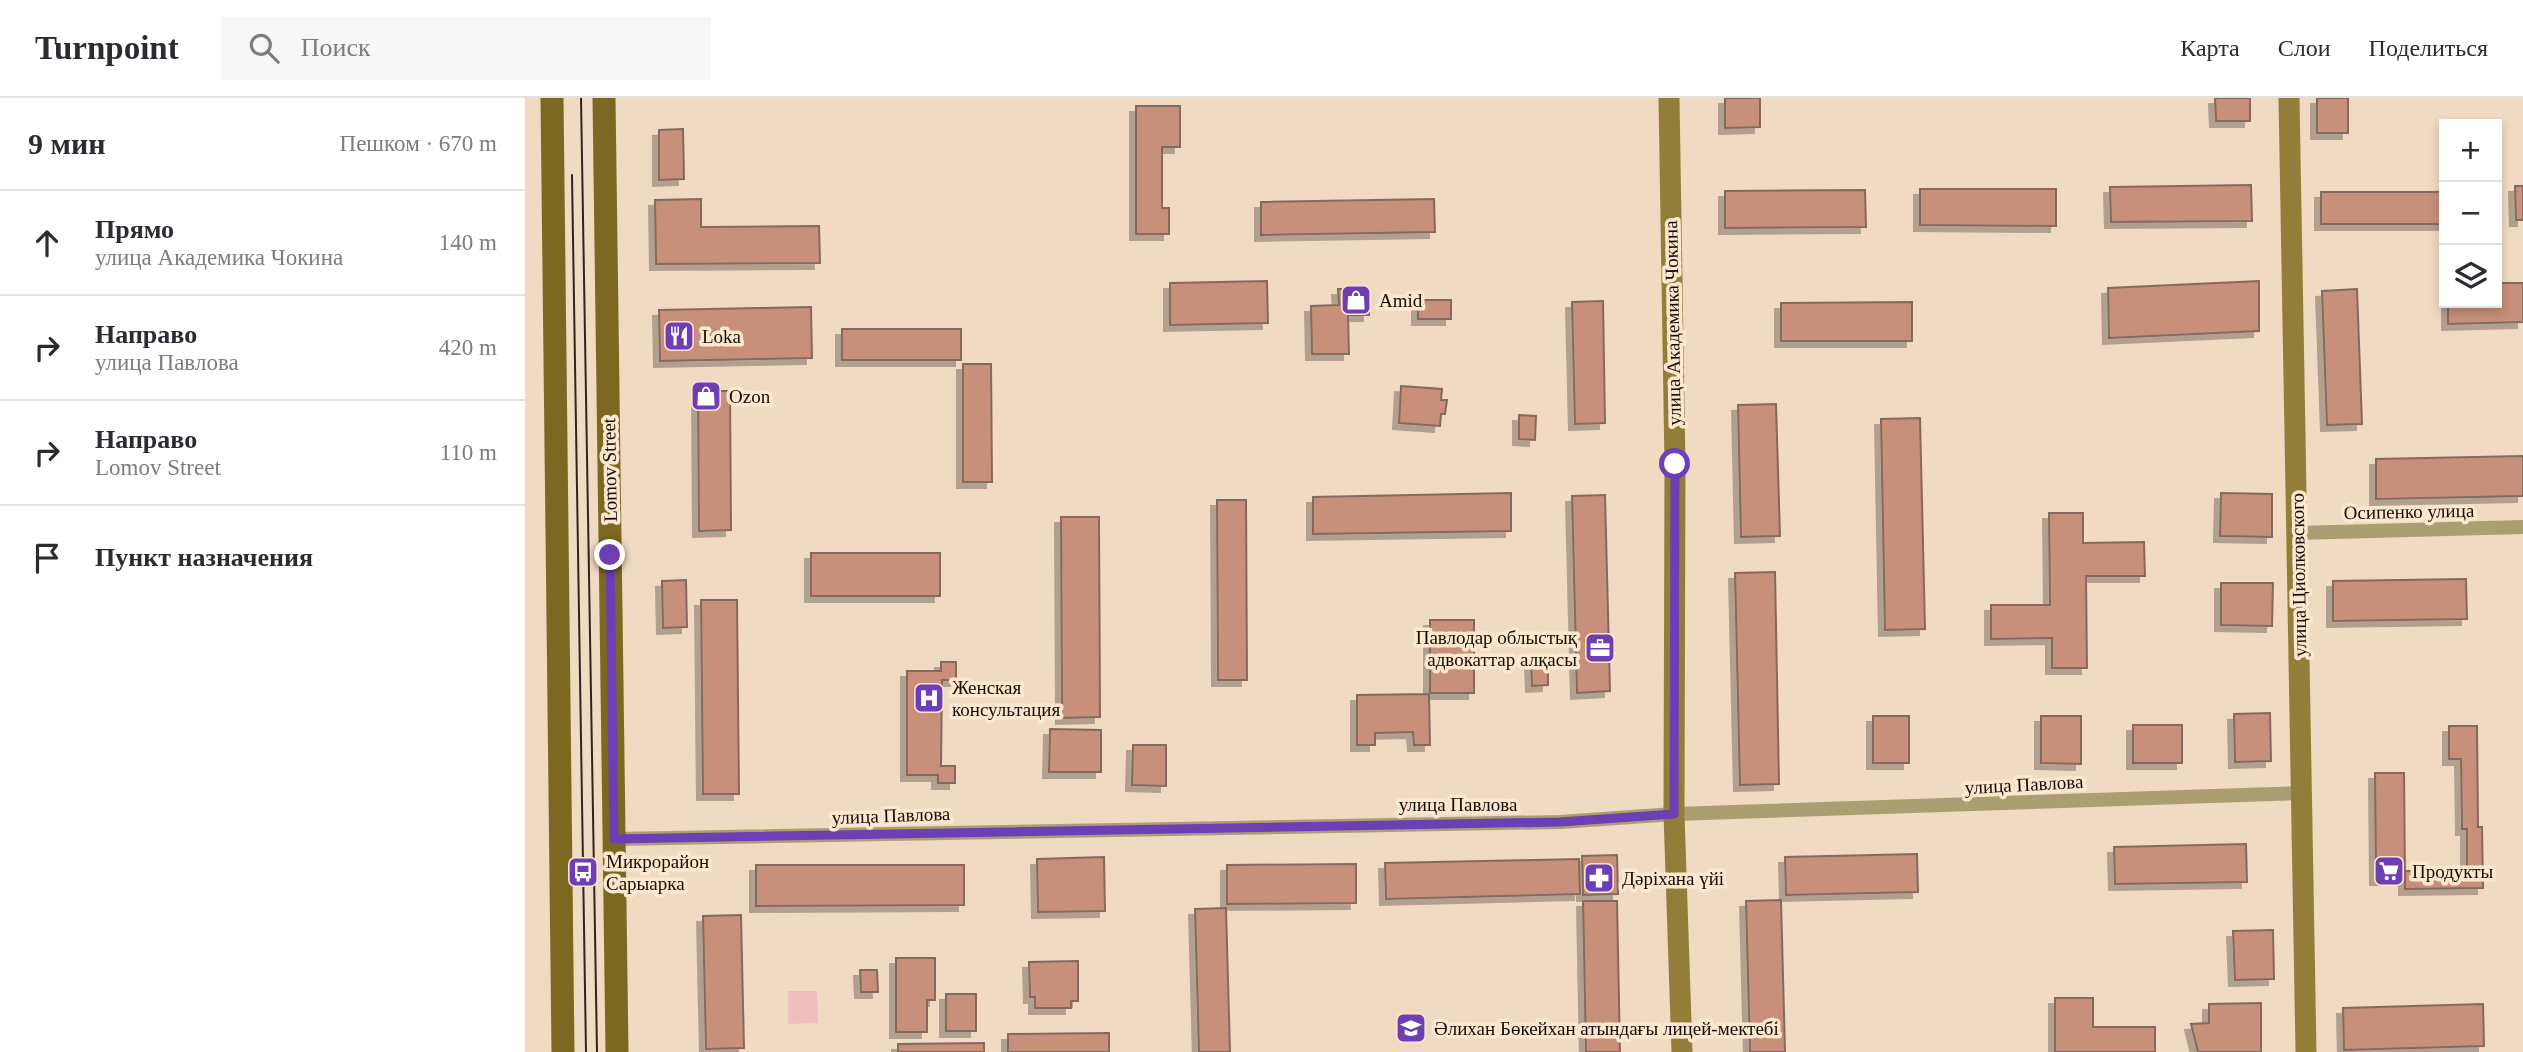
<!DOCTYPE html>
<html lang="ru">
<head>
<meta charset="utf-8">
<style>
  :root { --surface:#fff; --page:#f7f7f7; --text:#2b2b33; --muted:#7c7c81; --line:#e1e1e2 }
  body { margin:0; font-family:"Times New Roman",serif; background:var(--page); color:var(--text) }
  .controls { position:absolute; right:21px; top:21px; display:grid; overflow:hidden; border-radius:0px; box-shadow:0 4px 10px #0003 }
  .controls button { width:63px; height:63px; display:grid; place-items:center; padding:0; border:0; border-bottom:2px solid var(--line); background:var(--surface); color:var(--text); font:35px sans-serif }
  .stop { position:absolute; width:21px; height:21px; margin:-16px; border:5px solid #6e3eb5; border-radius:50%; background:#fff }
  .stop.end { background:#6e3eb5; border-color:#fff; box-shadow:0 2px 7px #0008 }
  .list { margin:0; padding:0; list-style:none }
  h2 { display:flex; justify-content:space-between; align-items:center; height:91px; margin:0; padding:0 28px; font-size:30px }
  h2 small { font-size:23px; font-weight:400; color:var(--muted) }
  .list li { display:grid; grid-template-columns:46px 1fr auto; gap:21px; align-items:center; box-sizing:border-box; height:105px; padding:0 28px; border-top:2px solid var(--line) }
  .list b { display:block; font-size:26px; white-space:nowrap }
  .list p { margin:0; font-size:23px; white-space:nowrap; color:var(--muted) }
  .list em { font-size:23px; font-style:normal; color:var(--muted) }
  .icon { flex:none; width:38px; height:38px; fill:none; stroke:currentColor; stroke-width:2; stroke-linecap:round; stroke-linejoin:round }
  .map { position:relative; flex:none; width:1998px; height:954px; overflow:hidden }
  header { display:flex; align-items:center; gap:42px; box-sizing:border-box; height:98px; padding:0 35px; background:var(--surface); border-bottom:2px solid var(--line) }
  header strong { font-size:33px }
  nav { display:flex; gap:38px; margin-inline-start:auto; font-size:24px }
  .search { width:490px; height:63px; background:var(--page); display:flex; align-items:center; gap:18px; box-sizing:border-box; padding:0 24px; border-radius:0px; color:var(--muted); font-size:26px }
  main { display:flex }
  aside { flex:1; background:var(--surface) }
  .map>svg:first-child { display:block }
  .green { fill:#edbfc1 }
  .building { fill:#c88f7a; stroke:#85695e; stroke-width:2; filter:url(#shadow) }
  .lines { fill:none; stroke-linecap:round; stroke-linejoin:round }
  .street { stroke:#ac9e73; stroke-width:14 }
  .secondary { stroke:#937e39; stroke-width:21 }
  .primary { stroke:#7c6820; stroke-width:23 }
  .tram { stroke:#2f251c; stroke-width:2 }
  .route { stroke:#6e3eb5; stroke-width:9 }
  .labels { text-anchor:middle; stroke-width:7; stroke-linejoin:round; paint-order:stroke }
  .poi-label { font-size:19px; fill:#140c05; stroke:#fee7cf; text-anchor:start }
  .street-label { font-size:19px; fill:#140c05; stroke:#fee7cf }
</style>
</head>
<body>
<header>
<strong>Turnpoint</strong>
<div class="search"><svg class="icon" aria-label="search" viewBox="0 0 24 24"><circle cx="10" cy="10" r="6"/><path d="M15 15l6 6"/></svg>Поиск</div>
<nav><a>Карта</a><a>Слои</a><a>Поделиться</a></nav>
</header>
<main>
<aside>
<h2>9 мин<small>Пешком · 670 m</small></h2>
<ul class="list">
<li><svg class="icon" aria-label="ahead" viewBox="0 0 24 24"><path d="M12 20V5M6 11l6-6 6 6"/></svg><div><b>Прямо</b><p>улица Академика Чокина</p></div><em>140 m</em></li>
<li><svg class="icon" aria-label="right" viewBox="0 0 24 24"><path d="M7 20v-9h11M14 6l5 5-5 5"/></svg><div><b>Направо</b><p>улица Павлова</p></div><em>420 m</em></li>
<li><svg class="icon" aria-label="right" viewBox="0 0 24 24"><path d="M7 20v-9h11M14 6l5 5-5 5"/></svg><div><b>Направо</b><p>Lomov Street</p></div><em>110 m</em></li>
<li><svg class="icon" aria-label="arrive" viewBox="0 0 24 24"><path d="M6 21V4h12l-3 4 3 4H6"/></svg><div><b>Пункт назначения</b></div></li>
</ul>
</aside>
<div class="map">
<svg width="1998" height="954" viewBox="0 0 1998 954">
  <defs>
    <filter id="shadow"><feDropShadow dx="-6" dy="6" stdDeviation="0" flood-color="#0004"/></filter>
  </defs>
  <rect width="100%" height="100%" fill="#f1dac2"/>
  <path class="green" d="M 263,893 L 292,893 L 293,925 L 263,926 Z"/>
  <path class="building" d="M 1200,0 L 1235,0 L 1235,29 L 1200,30 Z
    M 1690,0 L 1725,0 L 1725,23 L 1691,23 Z
    M 1792,0 L 1823,0 L 1823,35 L 1792,35 Z
    M 611,8 L 655,8 L 655,49 L 637,49 L 637,110 L 644,110 L 644,136 L 611,136 Z
    M 158,31 L 159,81 L 134,82 L 134,32 Z
    M 1726,87 L 1727,123 L 1586,124 L 1585,89 Z
    M 1990,88 L 1998,88 L 1998,122 L 1991,122 Z
    M 1395,91 L 1531,91 L 1531,128 L 1395,127 Z
    M 1340,92 L 1341,129 L 1200,130 L 1200,93 Z
    M 1796,94 L 1919,94 L 1919,126 L 1796,126 Z
    M 176,101 L 176,129 L 294,128 L 295,165 L 131,166 L 130,102 Z
    M 909,101 L 910,134 L 736,137 L 736,104 Z
    M 742,183 L 743,225 L 645,227 L 645,185 Z
    M 1734,183 L 1734,233 L 1584,240 L 1583,190 Z
    M 1972,185 L 1998,185 L 1998,224 L 1923,226 L 1923,205 L 1972,205 Z
    M 813,191 L 843,191 L 844,217 L 823,217 L 824,256 L 787,256 L 786,208 L 814,207 Z
    M 1832,191 L 1837,326 L 1802,327 L 1797,193 Z
    M 893,202 L 926,202 L 926,221 L 893,221 Z
    M 1078,203 L 1080,325 L 1050,326 L 1047,204 Z
    M 1387,204 L 1387,243 L 1256,243 L 1256,205 Z
    M 286,209 L 287,260 L 135,263 L 134,212 Z
    M 317,231 L 436,231 L 436,262 L 317,262 Z
    M 438,266 L 466,266 L 467,384 L 438,384 Z
    M 876,288 L 917,291 L 916,302 L 922,302 L 920,316 L 916,316 L 915,328 L 874,325 Z
    M 173,293 L 205,293 L 206,432 L 174,433 Z
    M 1251,306 L 1255,438 L 1216,439 L 1213,307 Z
    M 994,317 L 1011,318 L 1010,342 L 994,341 Z
    M 1395,320 L 1400,531 L 1360,532 L 1356,321 Z
    M 1998,358 L 1998,398 L 1851,401 L 1851,361 Z
    M 986,395 L 986,433 L 788,436 L 788,399 Z
    M 1696,395 L 1747,396 L 1747,439 L 1695,438 Z
    M 1080,397 L 1085,593 L 1052,595 L 1047,398 Z
    M 692,402 L 721,402 L 722,582 L 693,582 Z
    M 1524,415 L 1558,415 L 1558,445 L 1619,444 L 1620,478 L 1561,478 L 1562,570 L 1527,570 L 1527,540 L 1466,541 L 1466,507 L 1525,507 Z
    M 536,419 L 574,419 L 575,619 L 537,620 Z
    M 286,455 L 415,455 L 415,498 L 286,498 Z
    M 1250,474 L 1254,686 L 1215,687 L 1210,475 Z
    M 1941,481 L 1942,521 L 1808,523 L 1808,483 Z
    M 161,482 L 162,529 L 138,530 L 137,483 Z
    M 1696,485 L 1748,485 L 1747,528 L 1696,527 Z
    M 176,502 L 212,502 L 214,696 L 178,696 Z
    M 905,522 L 949,522 L 949,595 L 905,595 Z
    M 1023,563 L 1023,587 L 1007,588 L 1006,564 Z
    M 416,564 L 431,564 L 431,582 L 417,582 L 416,668 L 430,668 L 430,685 L 413,685 L 413,677 L 382,677 L 382,573 L 416,573 Z
    M 904,596 L 905,647 L 889,647 L 888,634 L 850,635 L 850,647 L 832,647 L 832,597 Z
    M 1745,615 L 1746,663 L 1710,664 L 1709,616 Z
    M 1348,618 L 1384,618 L 1384,665 L 1348,665 Z
    M 1516,618 L 1556,618 L 1556,666 L 1516,665 Z
    M 1608,627 L 1657,627 L 1657,665 L 1608,665 Z
    M 1924,628 L 1952,628 L 1953,729 L 1957,729 L 1958,790 L 1880,791 L 1880,773 L 1942,773 L 1942,731 L 1937,731 L 1936,661 L 1924,661 Z
    M 525,631 L 576,632 L 576,674 L 524,674 Z
    M 608,647 L 641,647 L 641,688 L 607,687 Z
    M 1850,675 L 1879,675 L 1880,781 L 1851,781 Z
    M 1721,746 L 1722,784 L 1590,786 L 1589,749 Z
    M 1392,756 L 1393,794 L 1261,797 L 1260,759 Z
    M 1092,757 L 1093,796 L 1058,797 L 1057,758 Z
    M 579,759 L 580,813 L 513,814 L 512,761 Z
    M 1054,761 L 1055,796 L 861,801 L 860,765 Z
    M 831,766 L 831,805 L 702,806 L 702,767 Z
    M 231,767 L 439,767 L 439,807 L 231,808 Z
    M 1256,802 L 1260,954 L 1225,954 L 1221,803 Z
    M 1058,803 L 1092,803 L 1095,954 L 1061,954 Z
    M 701,810 L 705,954 L 674,954 L 670,811 Z
    M 216,817 L 219,950 L 181,951 L 178,818 Z
    M 1748,832 L 1749,881 L 1710,882 L 1708,833 Z
    M 371,860 L 410,860 L 410,902 L 402,902 L 402,934 L 371,934 Z
    M 553,863 L 553,903 L 546,903 L 546,910 L 510,910 L 510,899 L 505,899 L 504,864 Z
    M 335,872 L 352,872 L 353,894 L 336,894 Z
    M 421,896 L 451,896 L 451,933 L 421,933 Z
    M 1530,900 L 1568,900 L 1568,929 L 1630,929 L 1630,954 L 1530,954 Z
    M 1736,905 L 1736,954 L 1673,954 L 1666,926 L 1684,925 L 1684,906 Z
    M 1958,906 L 1959,948 L 1819,952 L 1818,910 Z
    M 584,935 L 584,954 L 483,954 L 483,936 Z
    M 459,945 L 459,954 L 373,954 L 373,946 Z"/>
  <g class="lines">
    <path class="street" d="M 1772,435 L 1998,429
      M 89,741 L 1035,724 L 1149,716 L 1777,695"/>
    <path class="secondary" d="M 1144,0 L 1150,366 L 1149,716 L 1157,954
      M 1764,0 L 1781,954"/>
    <path class="primary" d="M 27,0 L 38,954
      M 79,0 L 92,954"/>
    <path class="tram" d="M 56,0 L 72,954
      M 47,77 L 61,954"/>
  </g>
  <g class="lines">
    <path class="route" d="M 85,457 L 89,741 L 1035,724 L 1149,716 L 1150,366"/>
  </g>
  <defs>
    <g id="shop-square" transform="scale(1.575)"><rect x="-9" y="-9" width="18" height="18" rx="4" fill="#6e3eb5" stroke="#fee7cf"/><path d="M-5-2.5h2.3a2.7 3.5 0 0 1 5.4 0H5L5.5 6h-11ZM-1.5-2.5h3a1.5 2.3 0 0 0-3 0Z" fill="#fff"/></g>
    <g id="restaurant-square" transform="scale(1.575)"><rect x="-9" y="-9" width="18" height="18" rx="4" fill="#6e3eb5" stroke="#fee7cf"/><path d="M-5-6h1v4h1v-4h1v4h1v-4h1v5L-1.5 .5V6h-2V.5L-5-1ZM5-6V6H3V1.5H1.5Q1.5-4 5-6Z" fill="#fff"/></g>
    <g id="office-square" transform="scale(1.575)"><rect x="-9" y="-9" width="18" height="18" rx="4" fill="#6e3eb5" stroke="#fee7cf"/><path d="M-6-3h4V-5.5h4V-3h4V5H-6ZM-1-4.5V-3h2v-1.5ZM-6 0V1H6V0Z" fill="#fff"/></g>
    <g id="hospital-square" transform="scale(1.575)"><rect x="-9" y="-9" width="18" height="18" rx="4" fill="#6e3eb5" stroke="#fee7cf"/><path d="M-5-5h3v3.5h4V-5h3V5h-3V1.5h-4V5h-3Z" fill="#fff"/></g>
    <g id="supermarket-square" transform="scale(1.575)"><rect x="-9" y="-9" width="18" height="18" rx="4" fill="#6e3eb5" stroke="#fee7cf"/><path d="M-6-5.5h2.5l.6 2H6L4.5 2H-2.5L-4.4-4H-6ZM-1.5 3.2a1.3 1.3 0 1 0 .1 0ZM3 3.2a1.3 1.3 0 1 0 .1 0Z" fill="#fff"/></g>
    <g id="bus-square" transform="scale(1.575)"><rect x="-9" y="-9" width="18" height="18" rx="4" fill="#6e3eb5" stroke="#fee7cf"/><path d="M-5-6H5V4H4V6H2V4H-2V6H-4V4H-5ZM-3.5-4V0h7V-4ZM-3.5 1.2v1.5H-2V1.2ZM2 1.2v1.5H3.5V1.2Z" fill="#fff"/></g>
    <g id="pharmacy-square" transform="scale(1.575)"><rect x="-9" y="-9" width="18" height="18" rx="4" fill="#6e3eb5" stroke="#fee7cf"/><path d="M-2-6h4v4h4v4h-4v4h-4v-4h-4v-4h4Z" fill="#fff"/></g>
    <g id="school-square" transform="scale(1.575)"><rect x="-9" y="-9" width="18" height="18" rx="4" fill="#6e3eb5" stroke="#fee7cf"/><path d="M0-5L7-2L0 1L-7-2ZM-4 1L0 2.5L4 1V4Q0 6-4 4Z" fill="#fff"/></g>
  </defs>
  <g fill-rule="evenodd">
    <use href="#shop-square" x="831" y="202"/>
    <use href="#restaurant-square" x="154" y="238"/>
    <use href="#shop-square" x="181" y="298"/>
    <use href="#office-square" x="1075" y="550"/>
    <use href="#hospital-square" x="404" y="600"/>
    <use href="#supermarket-square" x="1864" y="773"/>
    <use href="#bus-square" x="58" y="774"/>
    <use href="#pharmacy-square" x="1074" y="780"/>
    <use href="#school-square" x="886" y="930"/>
  </g>
  <g class="labels">
    <g class="poi-label">
      <text x="854" y="209">Amid</text>
      <text x="177" y="245">Loka</text>
      <text x="204" y="305">Ozon</text>
      <text x="1052" y="546" text-anchor="end">Павлодар облыстық<tspan x="1052" dy="22">адвокаттар алқасы</tspan></text>
      <text x="427" y="596">Женская<tspan x="427" dy="22">консультация</tspan></text>
      <text x="81" y="770">Микрорайон<tspan x="81" dy="22">Сарыарка</tspan></text>
      <text x="1887" y="780">Продукты</text>
      <text x="1097" y="787">Дәріхана үйі</text>
      <text x="909" y="937">Әлихан Бөкейхан атындағы лицей-мектебі</text>
    </g>
    <g class="street-label">
      <text transform="translate(1147 225) rotate(-91)" y="7">улица Академика Чокина</text>
      <text transform="translate(84 372) rotate(-91)" y="7">Lomov Street</text>
      <text transform="translate(1884 413) rotate(-1)" y="7">Осипенко улица</text>
      <text transform="translate(1773 477) rotate(-91)" y="7">улица Циолковского</text>
      <text transform="translate(1499 686) rotate(-3)" y="7">улица Павлова</text>
      <text x="933" y="713">улица Павлова</text>
      <text transform="translate(366 717) rotate(-2)" y="7">улица Павлова</text>
    </g>
  </g>
</svg>
<div class="controls">
<button>+</button>
<button>−</button>
<button><svg class="icon" aria-label="layers" viewBox="0 0 24 24"><path d="M12 4l9 5-9 5-9-5zM3 14l9 5 9-5"/></svg></button>
</div>
<div class="stop" style="left:1150px;top:366px"></div>
<div class="stop end" style="left:85px;top:457px"></div>
</div>
</main>
</body>
</html>
